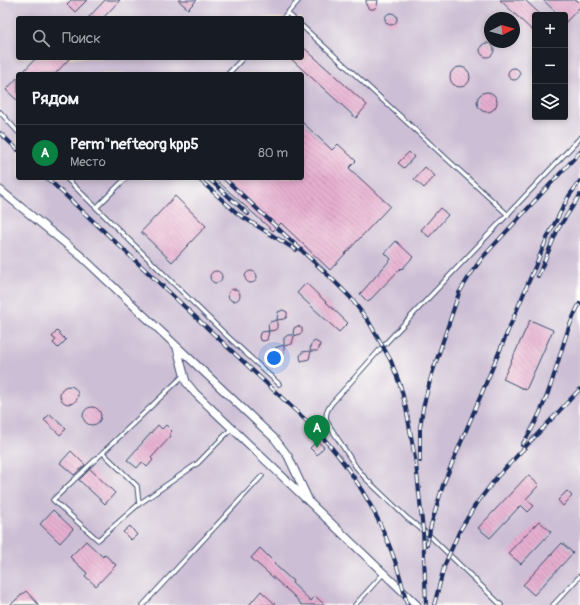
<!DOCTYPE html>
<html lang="ru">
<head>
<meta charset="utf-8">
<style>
  :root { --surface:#171b24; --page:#242831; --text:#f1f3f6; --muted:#9ea1a6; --line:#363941; --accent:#0b8043 }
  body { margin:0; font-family:Pangolin,sans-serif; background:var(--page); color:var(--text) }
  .controls { position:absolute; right:12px; top:12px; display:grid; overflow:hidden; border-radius:4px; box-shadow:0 2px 6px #0003 }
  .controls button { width:36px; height:36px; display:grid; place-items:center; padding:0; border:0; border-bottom:1px solid var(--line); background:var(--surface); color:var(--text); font:20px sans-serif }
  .compass { position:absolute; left:484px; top:12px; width:36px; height:36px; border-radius:50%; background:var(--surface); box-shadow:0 2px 6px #0003; rotate:84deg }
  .you { position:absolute; left:274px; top:358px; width:14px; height:14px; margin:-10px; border:3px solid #fff; border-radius:50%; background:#1a73e8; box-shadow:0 0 0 6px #1a73e833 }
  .badge { display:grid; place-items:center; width:26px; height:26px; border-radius:50%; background:var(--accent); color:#fff; font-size:13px; font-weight:700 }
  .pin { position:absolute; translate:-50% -33px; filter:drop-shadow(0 1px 2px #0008) }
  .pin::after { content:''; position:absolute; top:21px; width:14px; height:12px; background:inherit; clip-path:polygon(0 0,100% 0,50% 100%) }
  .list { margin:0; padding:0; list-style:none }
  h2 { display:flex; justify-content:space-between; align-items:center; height:52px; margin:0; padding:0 16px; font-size:17px }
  h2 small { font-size:13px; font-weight:400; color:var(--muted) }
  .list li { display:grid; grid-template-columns:26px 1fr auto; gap:12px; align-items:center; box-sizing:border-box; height:56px; padding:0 16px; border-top:1px solid var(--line) }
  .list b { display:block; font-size:15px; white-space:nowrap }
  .list p { margin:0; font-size:13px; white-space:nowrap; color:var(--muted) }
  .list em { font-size:13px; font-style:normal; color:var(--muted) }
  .icon { flex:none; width:22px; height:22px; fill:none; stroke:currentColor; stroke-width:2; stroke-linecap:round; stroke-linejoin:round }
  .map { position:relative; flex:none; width:580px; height:605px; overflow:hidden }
  .search { position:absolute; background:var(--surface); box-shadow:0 2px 6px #0003; left:16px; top:16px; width:288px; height:44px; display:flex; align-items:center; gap:10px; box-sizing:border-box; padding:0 14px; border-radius:4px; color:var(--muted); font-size:15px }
  .panel { position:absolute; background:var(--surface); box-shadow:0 2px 6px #0003; left:16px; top:72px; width:288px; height:108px; border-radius:4px }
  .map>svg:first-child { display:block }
  .industrial { fill:#ccbed4; fill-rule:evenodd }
  .building { fill:url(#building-back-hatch) }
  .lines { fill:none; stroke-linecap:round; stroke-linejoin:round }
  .lane-casing { stroke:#3b4a6e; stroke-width:5.5 }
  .street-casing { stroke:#3b4a6e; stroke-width:9 }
  .lane { stroke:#fff; stroke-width:3.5 }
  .street { stroke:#fff; stroke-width:7 }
  .rail-casing { stroke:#1b2f5e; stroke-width:4 }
  .rail { stroke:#fdfcf7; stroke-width:2.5; stroke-dasharray:8; stroke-linecap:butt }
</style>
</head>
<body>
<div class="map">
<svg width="580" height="605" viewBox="0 0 580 605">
  <defs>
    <pattern id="building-back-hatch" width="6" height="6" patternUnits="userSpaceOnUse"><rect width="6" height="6" fill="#e6afd0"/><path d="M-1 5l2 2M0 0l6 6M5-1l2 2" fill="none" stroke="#ba8fac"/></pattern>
  </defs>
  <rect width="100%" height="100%" fill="#fdfcf7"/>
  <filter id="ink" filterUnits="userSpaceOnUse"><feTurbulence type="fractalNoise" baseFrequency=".025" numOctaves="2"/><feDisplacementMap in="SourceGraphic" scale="8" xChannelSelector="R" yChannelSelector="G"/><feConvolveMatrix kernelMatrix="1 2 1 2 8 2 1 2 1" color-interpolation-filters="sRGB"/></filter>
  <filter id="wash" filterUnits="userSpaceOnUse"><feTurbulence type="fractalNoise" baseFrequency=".012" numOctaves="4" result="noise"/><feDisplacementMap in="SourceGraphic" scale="16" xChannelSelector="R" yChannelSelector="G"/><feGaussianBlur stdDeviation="0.9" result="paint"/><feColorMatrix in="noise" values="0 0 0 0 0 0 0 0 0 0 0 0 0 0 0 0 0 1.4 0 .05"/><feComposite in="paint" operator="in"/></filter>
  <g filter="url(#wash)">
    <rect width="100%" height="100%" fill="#f3e5cb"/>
    <path class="industrial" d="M 0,0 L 580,0 L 580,605 L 0,605 ZM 535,15 L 565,15 L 565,117 L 535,117 ZM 18,18 L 302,18 L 302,58 L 18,58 ZM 490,18 L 514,18 L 514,42 L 490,42 ZM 18,74 L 302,74 L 302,178 L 18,178 Z"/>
    <g id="blocks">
      <path class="building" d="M 71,0 L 87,0 L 75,12 L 67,4 Z
        M 105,0 L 120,0 L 103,18 L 88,18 Z
        M 178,0 L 197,0 L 188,9 Z
        M 366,0 L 378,0 L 377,6 L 374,9 L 369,9 L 366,5 Z
        M 500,0 L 525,0 L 541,15 L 535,15 L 535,33 Z
        M 543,0 L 577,0 L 580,3 L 580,7 L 565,23 L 565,15 L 559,15 Z
        M385 19a6 6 0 1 1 12 0a6 6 0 1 1-12 0Z
        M480 50a7 7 0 1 1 14 0a7 7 0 1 1-14 0Z
        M 302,46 L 367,105 L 356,118 L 290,58 L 302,58 Z
        M 36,58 L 70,58 L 55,74 L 21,74 Z
        M450 77a10 10 0 1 1 20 0a10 10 0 1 1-20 0Z
        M508 74a6 6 0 1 1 12 0a6 6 0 1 1-12 0Z
        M 18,77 L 18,101 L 6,90 Z
        M477 102a10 10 0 1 1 20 0a10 10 0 1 1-20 0Z
        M 302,122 L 332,150 L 338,144 L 356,161 L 349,168 L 390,206 L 330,270 L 281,223 L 273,231 L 214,178 L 302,178 Z
        M 409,152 L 414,157 L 404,168 L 398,163 Z
        M 425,167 L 435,176 L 424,188 L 414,179 Z
        M 175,196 L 206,226 L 172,262 L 141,232 Z
        M 440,208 L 448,215 L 429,237 L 421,230 Z
        M 396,241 L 413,257 L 402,269 L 401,268 L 368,302 L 360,294 L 391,259 L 385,253 Z
        M210 277a6 6 0 1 1 12 0a6 6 0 1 1-12 0Z
        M245 277a6 6 0 1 1 12 0a6 6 0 1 1-12 0Z
        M 306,283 L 348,323 L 339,332 L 297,293 Z
        M228 295a6 6 0 1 1 12 0a6 6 0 1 1-12 0Z
        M 283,310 L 287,312 L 287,317 L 284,319 L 277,320 L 278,312 Z
        M 277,320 L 277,328 L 275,330 L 269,331 L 267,340 L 263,341 L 260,340 L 259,337 L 260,333 L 262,332 L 269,331 L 268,325 L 270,322 Z
        M 530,320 L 553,330 L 526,390 L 503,379 Z
        M 298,326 L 302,328 L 302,333 L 294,336 L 292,344 L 284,346 L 284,352 L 282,355 L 276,355 L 274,352 L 275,348 L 284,345 L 284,338 L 288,335 L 293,335 L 294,328 Z
        M 57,331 L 66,340 L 58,348 L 53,343 L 56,340 L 52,337 Z
        M 315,341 L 320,344 L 319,349 L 317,351 L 311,351 L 309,359 L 301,361 L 300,356 L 302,352 L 310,351 L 311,344 Z
        M60 395a9 9 0 1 1 18 0a9 9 0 1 1-18 0Z
        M83 416a9 9 0 1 1 18 0a9 9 0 1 1-18 0Z
        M 50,414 L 66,429 L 60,435 L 44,420 Z
        M 158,425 L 162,429 L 166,425 L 172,431 L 169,434 L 171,436 L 151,458 L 153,460 L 147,467 L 142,462 L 137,468 L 127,460 Z
        M 317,441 L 324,447 L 317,455 L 310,448 Z
        M 71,451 L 85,465 L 74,475 L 60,463 Z
        M 90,469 L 115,493 L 105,504 L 79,480 Z
        M 528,475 L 539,485 L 526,499 L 534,506 L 528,512 L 521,505 L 490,538 L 478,528 Z
        M 567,491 L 572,496 L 563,506 L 558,500 Z
        M 53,510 L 73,529 L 60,543 L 40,524 Z
        M 539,521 L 551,532 L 521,564 L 508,553 Z
        M 130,526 L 137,535 L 131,540 L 123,532 Z
        M 86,541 L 103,557 L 104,554 L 116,565 L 96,586 L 85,576 L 87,573 L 70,557 Z
        M 562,543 L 573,553 L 534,595 L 523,585 Z
        M 260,548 L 275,563 L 274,564 L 293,581 L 292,583 L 311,601 L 315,596 L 325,605 L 302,605 L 294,596 L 251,558 Z
        M 26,591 L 39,605 L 10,605 Z
        M 261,591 L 276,605 L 249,605 Z"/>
    </g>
  </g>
  <g filter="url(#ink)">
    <use href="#blocks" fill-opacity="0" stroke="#3b4a6e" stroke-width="1"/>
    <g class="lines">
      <g class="lane-casing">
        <path id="lane" d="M 287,13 L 293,18
          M 283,18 L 299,0
          M 302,26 L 508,215
          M 228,74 L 243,58
          M 0,112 L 18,132
          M 66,178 L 224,333 L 279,384
          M 97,207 L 126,178
          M 103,453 L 137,486 L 139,504 L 98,540 L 53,500 L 184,375
          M 139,504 L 198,463 L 232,428
          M 143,605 L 262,476
          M 355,605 L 384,573
          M 501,605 L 429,535 L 407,518 L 365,478 L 356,467 L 327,422 C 325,414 327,410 332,403 L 383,346 L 580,138
          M 553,605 L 580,576"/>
      </g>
      <g class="street-casing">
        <path id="street" d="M 0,190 L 82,257 L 275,439 L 288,456 L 310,503
          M 177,348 L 186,382 L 195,393 L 417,605"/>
      </g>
      <use href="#lane" class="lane"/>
      <use href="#street" class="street"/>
      <g class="rail-casing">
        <path id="rail" d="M 0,133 L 18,150
          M 47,178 L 312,426 C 360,475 393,537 407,605
          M 208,178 L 248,214
          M 224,178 L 329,276 L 350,297 L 369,322 L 391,361 L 401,388 L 406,408 L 416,464 L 423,530 L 426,605
          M 201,181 L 238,214 L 296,250
          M 538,276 L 558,229 L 580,195
          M 522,445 C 537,423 547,398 555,372 C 562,349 568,325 580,303
          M 420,461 L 420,428 L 423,408 L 431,377 L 459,293 L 470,275 L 482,258 L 580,152
          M 427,545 L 431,525 L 443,485 L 548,236 L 569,196 L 580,181
          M 434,605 L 445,564 L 459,532 L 474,507 L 497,477 L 580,389"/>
      </g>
      <use href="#rail" class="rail"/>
    </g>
  </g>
</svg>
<div class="controls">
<button>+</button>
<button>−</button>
<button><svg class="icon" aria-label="layers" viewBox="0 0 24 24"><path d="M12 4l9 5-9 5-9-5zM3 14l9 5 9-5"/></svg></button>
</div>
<svg class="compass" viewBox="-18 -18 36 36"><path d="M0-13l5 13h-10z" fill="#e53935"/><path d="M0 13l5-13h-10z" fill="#9ea1a6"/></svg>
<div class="you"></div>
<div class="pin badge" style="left:317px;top:448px">A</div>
<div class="search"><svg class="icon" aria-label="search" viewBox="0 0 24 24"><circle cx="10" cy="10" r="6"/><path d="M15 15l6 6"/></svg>Поиск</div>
<section class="panel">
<h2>Рядом<small></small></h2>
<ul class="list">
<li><span class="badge">A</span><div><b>Perm&quot;nefteorg kpp5</b><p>Место</p></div><em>80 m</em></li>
</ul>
</section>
</div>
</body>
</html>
